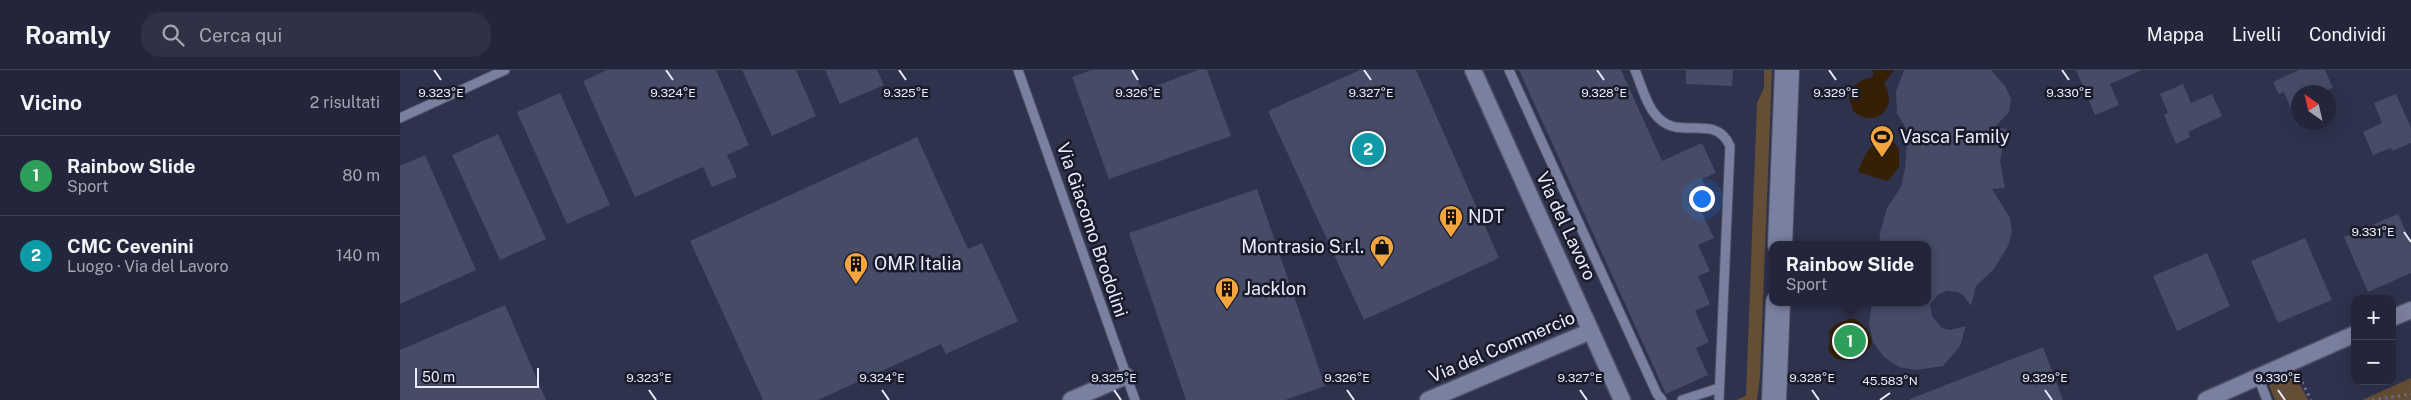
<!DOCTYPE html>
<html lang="it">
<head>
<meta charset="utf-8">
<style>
  :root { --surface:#23263a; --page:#2f3245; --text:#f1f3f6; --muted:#a3a5af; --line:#404354; --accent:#db2777 }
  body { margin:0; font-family:"Public Sans",sans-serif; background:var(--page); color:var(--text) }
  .controls { position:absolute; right:15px; bottom:15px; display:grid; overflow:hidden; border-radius:10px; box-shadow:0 5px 20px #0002 }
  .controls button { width:45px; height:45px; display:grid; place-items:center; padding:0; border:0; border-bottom:1px solid var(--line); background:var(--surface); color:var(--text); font:25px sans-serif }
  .compass { position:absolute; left:1891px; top:15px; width:45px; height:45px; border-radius:50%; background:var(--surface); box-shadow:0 5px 20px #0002; rotate:326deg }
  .scale { position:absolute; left:15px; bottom:12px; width:124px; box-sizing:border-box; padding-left:5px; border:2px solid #e9ecfe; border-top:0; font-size:14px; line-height:18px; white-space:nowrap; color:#e9ecfe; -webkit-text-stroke:4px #191b28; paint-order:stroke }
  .you { position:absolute; left:1301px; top:128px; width:18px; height:18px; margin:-12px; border:4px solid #fff; border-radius:50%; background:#1a73e8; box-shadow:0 0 0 8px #1a73e833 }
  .badge { display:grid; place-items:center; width:32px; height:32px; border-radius:50%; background:var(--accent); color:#fff; font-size:16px; font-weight:700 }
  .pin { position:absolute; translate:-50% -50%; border:2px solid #fff; box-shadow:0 1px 5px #0006 }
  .popup { position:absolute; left:1369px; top:171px; width:162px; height:65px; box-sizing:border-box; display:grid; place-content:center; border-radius:10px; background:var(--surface); filter:drop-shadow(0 1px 4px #0005); font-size:16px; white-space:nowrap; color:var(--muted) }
  .popup b { font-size:19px; color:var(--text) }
  .popup::after { content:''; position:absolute; left:50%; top:100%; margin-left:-10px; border:10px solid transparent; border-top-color:var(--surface) }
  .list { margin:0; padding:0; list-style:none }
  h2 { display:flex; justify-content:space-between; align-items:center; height:65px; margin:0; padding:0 20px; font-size:21px }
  h2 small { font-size:16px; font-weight:400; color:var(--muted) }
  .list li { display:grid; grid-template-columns:32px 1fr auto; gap:15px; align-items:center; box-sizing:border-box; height:80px; padding:0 20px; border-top:1px solid var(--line) }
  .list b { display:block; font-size:19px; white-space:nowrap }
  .list p { margin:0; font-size:16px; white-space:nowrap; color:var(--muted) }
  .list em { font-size:16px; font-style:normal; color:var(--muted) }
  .icon { flex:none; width:28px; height:28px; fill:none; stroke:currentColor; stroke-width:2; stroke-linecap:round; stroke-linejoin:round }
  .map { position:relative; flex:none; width:2011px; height:330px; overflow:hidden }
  header { display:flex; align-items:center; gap:30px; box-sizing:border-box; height:70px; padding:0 25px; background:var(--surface); border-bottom:1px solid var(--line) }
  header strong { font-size:24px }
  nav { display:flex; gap:28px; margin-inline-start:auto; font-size:18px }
  .search { width:350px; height:45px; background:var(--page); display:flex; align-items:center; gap:12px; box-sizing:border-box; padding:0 18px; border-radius:20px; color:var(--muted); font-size:19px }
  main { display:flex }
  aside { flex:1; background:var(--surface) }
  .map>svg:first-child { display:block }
  .green { fill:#644e35 }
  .water { fill:#352005 }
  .building { fill:#464b67 }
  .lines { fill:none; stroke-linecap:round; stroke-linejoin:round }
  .service-casing { stroke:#4e5167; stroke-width:11 }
  .minor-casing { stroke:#4e5167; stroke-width:19 }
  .secondary-casing { stroke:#4e5167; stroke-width:26 }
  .path { stroke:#6b6e86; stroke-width:3; stroke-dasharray:2.5 4; stroke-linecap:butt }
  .service { stroke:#7a809f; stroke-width:9 }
  .minor { stroke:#7a809f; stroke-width:16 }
  .secondary { stroke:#7a809f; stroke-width:24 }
  .ticks { fill:none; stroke:#e9ecfe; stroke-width:2 }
  .labels { text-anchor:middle; stroke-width:5; stroke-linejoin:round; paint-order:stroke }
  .poi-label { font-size:18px; fill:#e9ecfe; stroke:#191b28; text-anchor:start }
  .street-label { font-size:18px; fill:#e9ecfe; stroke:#191b28 }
  .ticks-label { font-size:12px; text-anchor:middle; fill:#e9ecfe; stroke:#191b28; stroke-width:5; stroke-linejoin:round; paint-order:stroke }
</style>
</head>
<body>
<header>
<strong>Roamly</strong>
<div class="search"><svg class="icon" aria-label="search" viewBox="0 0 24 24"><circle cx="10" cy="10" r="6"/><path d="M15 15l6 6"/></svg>Cerca qui</div>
<nav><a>Mappa</a><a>Livelli</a><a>Condividi</a></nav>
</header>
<main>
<aside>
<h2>Vicino<small>2 risultati</small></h2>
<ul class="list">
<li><span class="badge" style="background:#2e9e5b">1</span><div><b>Rainbow Slide</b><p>Sport</p></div><em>80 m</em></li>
<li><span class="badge" style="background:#0f9aa8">2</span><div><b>CMC Cevenini</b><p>Luogo · Via del Lavoro</p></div><em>140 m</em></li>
</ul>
</aside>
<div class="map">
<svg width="2011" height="330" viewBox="0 0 2011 330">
  <rect width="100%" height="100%" fill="#2f324d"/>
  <path class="green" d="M 1364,0 L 1372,0 L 1360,307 L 1357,330 L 1336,330 L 1346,326 L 1357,33 L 1364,18 Z
    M 1894,303 L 1908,330 L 1875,330 L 1869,315 Z
    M 2011,308 L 2011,330 L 1962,330 Z"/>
  <path class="water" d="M 1472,0 L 1494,0 L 1484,13 C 1499,37 1477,59 1454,42 L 1449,28 C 1452,16 1459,9 1471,8 L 1474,4 Z
    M 1487,68 C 1500,74 1500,83 1499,97 L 1488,111 L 1458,102 C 1464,87 1469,71 1487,68 Z
    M 1452,248 C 1462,251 1471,263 1472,273 C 1464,289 1434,299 1428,278 L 1430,273 L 1429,262 L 1436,254 Z"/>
  <path class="building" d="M 207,0 L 316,0 L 349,75 L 327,85 L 337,107 L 312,117 L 303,97 L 235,127 L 183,11 Z
    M 342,0 L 396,0 L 416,46 L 372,66 Z
    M 425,0 L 477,0 L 484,15 L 440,34 Z
    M 692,0 L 734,0 L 742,21 L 798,0 L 807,0 L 831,66 L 709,109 L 672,7 Z
    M 960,0 L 1016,0 L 1099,188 L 964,250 L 868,41 Z
    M 1119,0 L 1221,0 L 1262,91 L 1302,73 L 1316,103 L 1302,109 L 1314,135 L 1301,141 L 1314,168 L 1298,175 L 1310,201 L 1298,206 L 1310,234 L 1295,241 L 1309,272 L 1296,278 L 1308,305 L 1266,324 Z
    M 1286,0 L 1333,0 L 1332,16 L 1286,14 Z
    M 1504,0 L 1591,0 L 1605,16 L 1611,29 L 1609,42 L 1595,57 L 1607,59 L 1600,91 L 1605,118 L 1592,119 L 1610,148 L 1612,162 L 1608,176 L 1594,199 L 1576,216 L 1571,236 L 1563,225 L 1557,222 L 1547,221 L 1539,224 L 1530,234 L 1532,246 L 1542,258 L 1550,260 L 1566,256 L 1560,276 L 1543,296 L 1516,300 L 1499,297 L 1484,287 L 1473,272 L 1469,254 L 1472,232 L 1528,232 L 1528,175 L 1479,175 L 1480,163 L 1487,138 L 1501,117 L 1505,98 L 1508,62 L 1497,43 L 1496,22 Z
    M 1676,0 L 1742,0 L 1710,14 L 1719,35 L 1695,45 Z
    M 1899,0 L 1925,0 L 1933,18 L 1923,22 L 1898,22 L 1898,56 L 1884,22 L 1879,24 L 1873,12 Z
    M 1783,14 L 1791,33 L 1812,24 L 1822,46 L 1788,62 L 1790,67 L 1776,74 L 1764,45 L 1768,43 L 1760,24 Z
    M 160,23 L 210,135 L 167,154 L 117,42 Z
    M 1996,24 L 2011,58 L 2011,73 L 1992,81 L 1991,78 L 1973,85 L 1963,62 L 1982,53 L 1974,33 Z
    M 98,64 L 146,169 L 100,190 L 52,85 Z
    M 517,67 L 568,179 L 582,173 L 618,251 L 546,284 L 541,274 L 418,330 L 363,330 L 290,171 Z
    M 25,85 L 76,200 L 0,234 L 0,96 Z
    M 857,119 L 925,316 L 885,330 L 786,330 L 729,163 Z
    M 1998,144 L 2011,173 L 2011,203 L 1968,222 L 1944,167 Z
    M 1905,168 L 1932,230 L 1878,253 L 1851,191 Z
    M 1807,183 L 1830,236 L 1777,261 L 1753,206 Z
    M 105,235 L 146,330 L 0,330 L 0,280 Z
    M 1643,277 L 1663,330 L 1510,330 L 1510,329 Z"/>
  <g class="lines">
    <g class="service-casing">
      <path id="service" d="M 618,0 L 735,330
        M 1109,0 L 1257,324 L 1262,330
        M 1235,0 C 1242,16 1247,40 1262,51 C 1283,68 1316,44 1330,76 L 1319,330
        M 0,48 L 105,0
        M 1858,307 L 1867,330
        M 1282,330 L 1319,318"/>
    </g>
    <g class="minor-casing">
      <path id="minor" d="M 1073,0 L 1222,330
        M 1992,248 L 2011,240
        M 671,330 L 726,306
        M 1028,330 L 1191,261
        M 1806,330 L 1955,264"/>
    </g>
    <g class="secondary-casing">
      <path id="secondary" d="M 1380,175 L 1387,0
        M 1374,330 L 1378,232"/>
    </g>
    <path class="path" d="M 1899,306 L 1911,330
      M 1972,330 L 2011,324"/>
    <use href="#service" class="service"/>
    <use href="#minor" class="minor"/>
    <use href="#secondary" class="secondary"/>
  </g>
  <path class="ticks" d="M 34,0 L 41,10M 266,0 L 273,10M 499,0 L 506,10M 732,0 L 738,10M 964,0 L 971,10M 1197,0 L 1204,10M 1429,0 L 1436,10M 1662,0 L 1669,10M 2004,162 L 2011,172M 249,320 L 256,330M 482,320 L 489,330M 714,320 L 721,330M 947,320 L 954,330M 1180,320 L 1187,330M 1412,320 L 1419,330M 1645,320 L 1652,330M 1878,320 L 1885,330M 1480,330 L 1490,323"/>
  <defs>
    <g id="stadium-pin" transform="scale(1.25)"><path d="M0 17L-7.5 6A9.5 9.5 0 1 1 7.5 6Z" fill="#f2a541" stroke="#191b28"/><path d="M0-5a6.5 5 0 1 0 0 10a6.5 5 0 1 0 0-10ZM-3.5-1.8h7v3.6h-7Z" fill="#111"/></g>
    <g id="building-pin" transform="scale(1.25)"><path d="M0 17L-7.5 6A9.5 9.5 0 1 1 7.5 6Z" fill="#f2a541" stroke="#191b28"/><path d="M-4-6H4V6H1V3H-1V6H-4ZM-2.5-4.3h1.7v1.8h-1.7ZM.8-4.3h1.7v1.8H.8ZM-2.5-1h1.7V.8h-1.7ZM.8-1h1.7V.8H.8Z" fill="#111"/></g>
    <g id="shop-pin" transform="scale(1.25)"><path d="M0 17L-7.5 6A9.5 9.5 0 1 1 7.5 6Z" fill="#f2a541" stroke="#191b28"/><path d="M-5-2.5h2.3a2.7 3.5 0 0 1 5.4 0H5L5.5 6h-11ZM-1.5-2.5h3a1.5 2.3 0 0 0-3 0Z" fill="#111"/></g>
  </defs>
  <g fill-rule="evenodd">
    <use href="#stadium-pin" x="1482" y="67"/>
    <use href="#building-pin" x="1051" y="147"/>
    <use href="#shop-pin" x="982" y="177"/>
    <use href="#building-pin" x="456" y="194"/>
    <use href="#building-pin" x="827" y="219"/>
  </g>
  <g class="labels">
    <g class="poi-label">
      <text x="1500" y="73">Vasca Family</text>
      <text x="1068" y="153">NDT</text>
      <text x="964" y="183" text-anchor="end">Montrasio S.r.l.</text>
      <text x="474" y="200">OMR Italia</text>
      <text x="844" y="225">Jacklon</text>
    </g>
    <g class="street-label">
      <text transform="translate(1166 156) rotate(65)" y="6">Via del Lavoro</text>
      <text transform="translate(692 160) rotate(71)" y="6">Via Giacomo Brodolini</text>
      <text transform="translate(1102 277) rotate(-23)" y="6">Via del Commercio</text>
    </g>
  </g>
  <g class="ticks-label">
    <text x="41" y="27">9.323°E</text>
    <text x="273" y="27">9.324°E</text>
    <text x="506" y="27">9.325°E</text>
    <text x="738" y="27">9.326°E</text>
    <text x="971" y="27">9.327°E</text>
    <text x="1204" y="27">9.328°E</text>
    <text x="1436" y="27">9.329°E</text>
    <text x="1669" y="27">9.330°E</text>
    <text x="1973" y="166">9.331°E</text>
    <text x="249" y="312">9.323°E</text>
    <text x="482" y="312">9.324°E</text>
    <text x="714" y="312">9.325°E</text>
    <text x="947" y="312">9.326°E</text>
    <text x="1180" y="312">9.327°E</text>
    <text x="1412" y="312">9.328°E</text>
    <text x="1645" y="312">9.329°E</text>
    <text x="1878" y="312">9.330°E</text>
    <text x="1490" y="315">45.583°N</text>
  </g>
</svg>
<div class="controls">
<button>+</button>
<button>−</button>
</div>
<svg class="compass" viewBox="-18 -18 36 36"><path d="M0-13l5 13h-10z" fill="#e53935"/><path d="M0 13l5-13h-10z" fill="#a3a5af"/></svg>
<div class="scale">50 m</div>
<div class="you"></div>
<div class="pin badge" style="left:1450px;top:271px;background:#2e9e5b">1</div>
<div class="popup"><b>Rainbow Slide</b>Sport</div>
<div class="pin badge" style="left:968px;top:79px;background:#0f9aa8">2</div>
</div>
</main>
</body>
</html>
